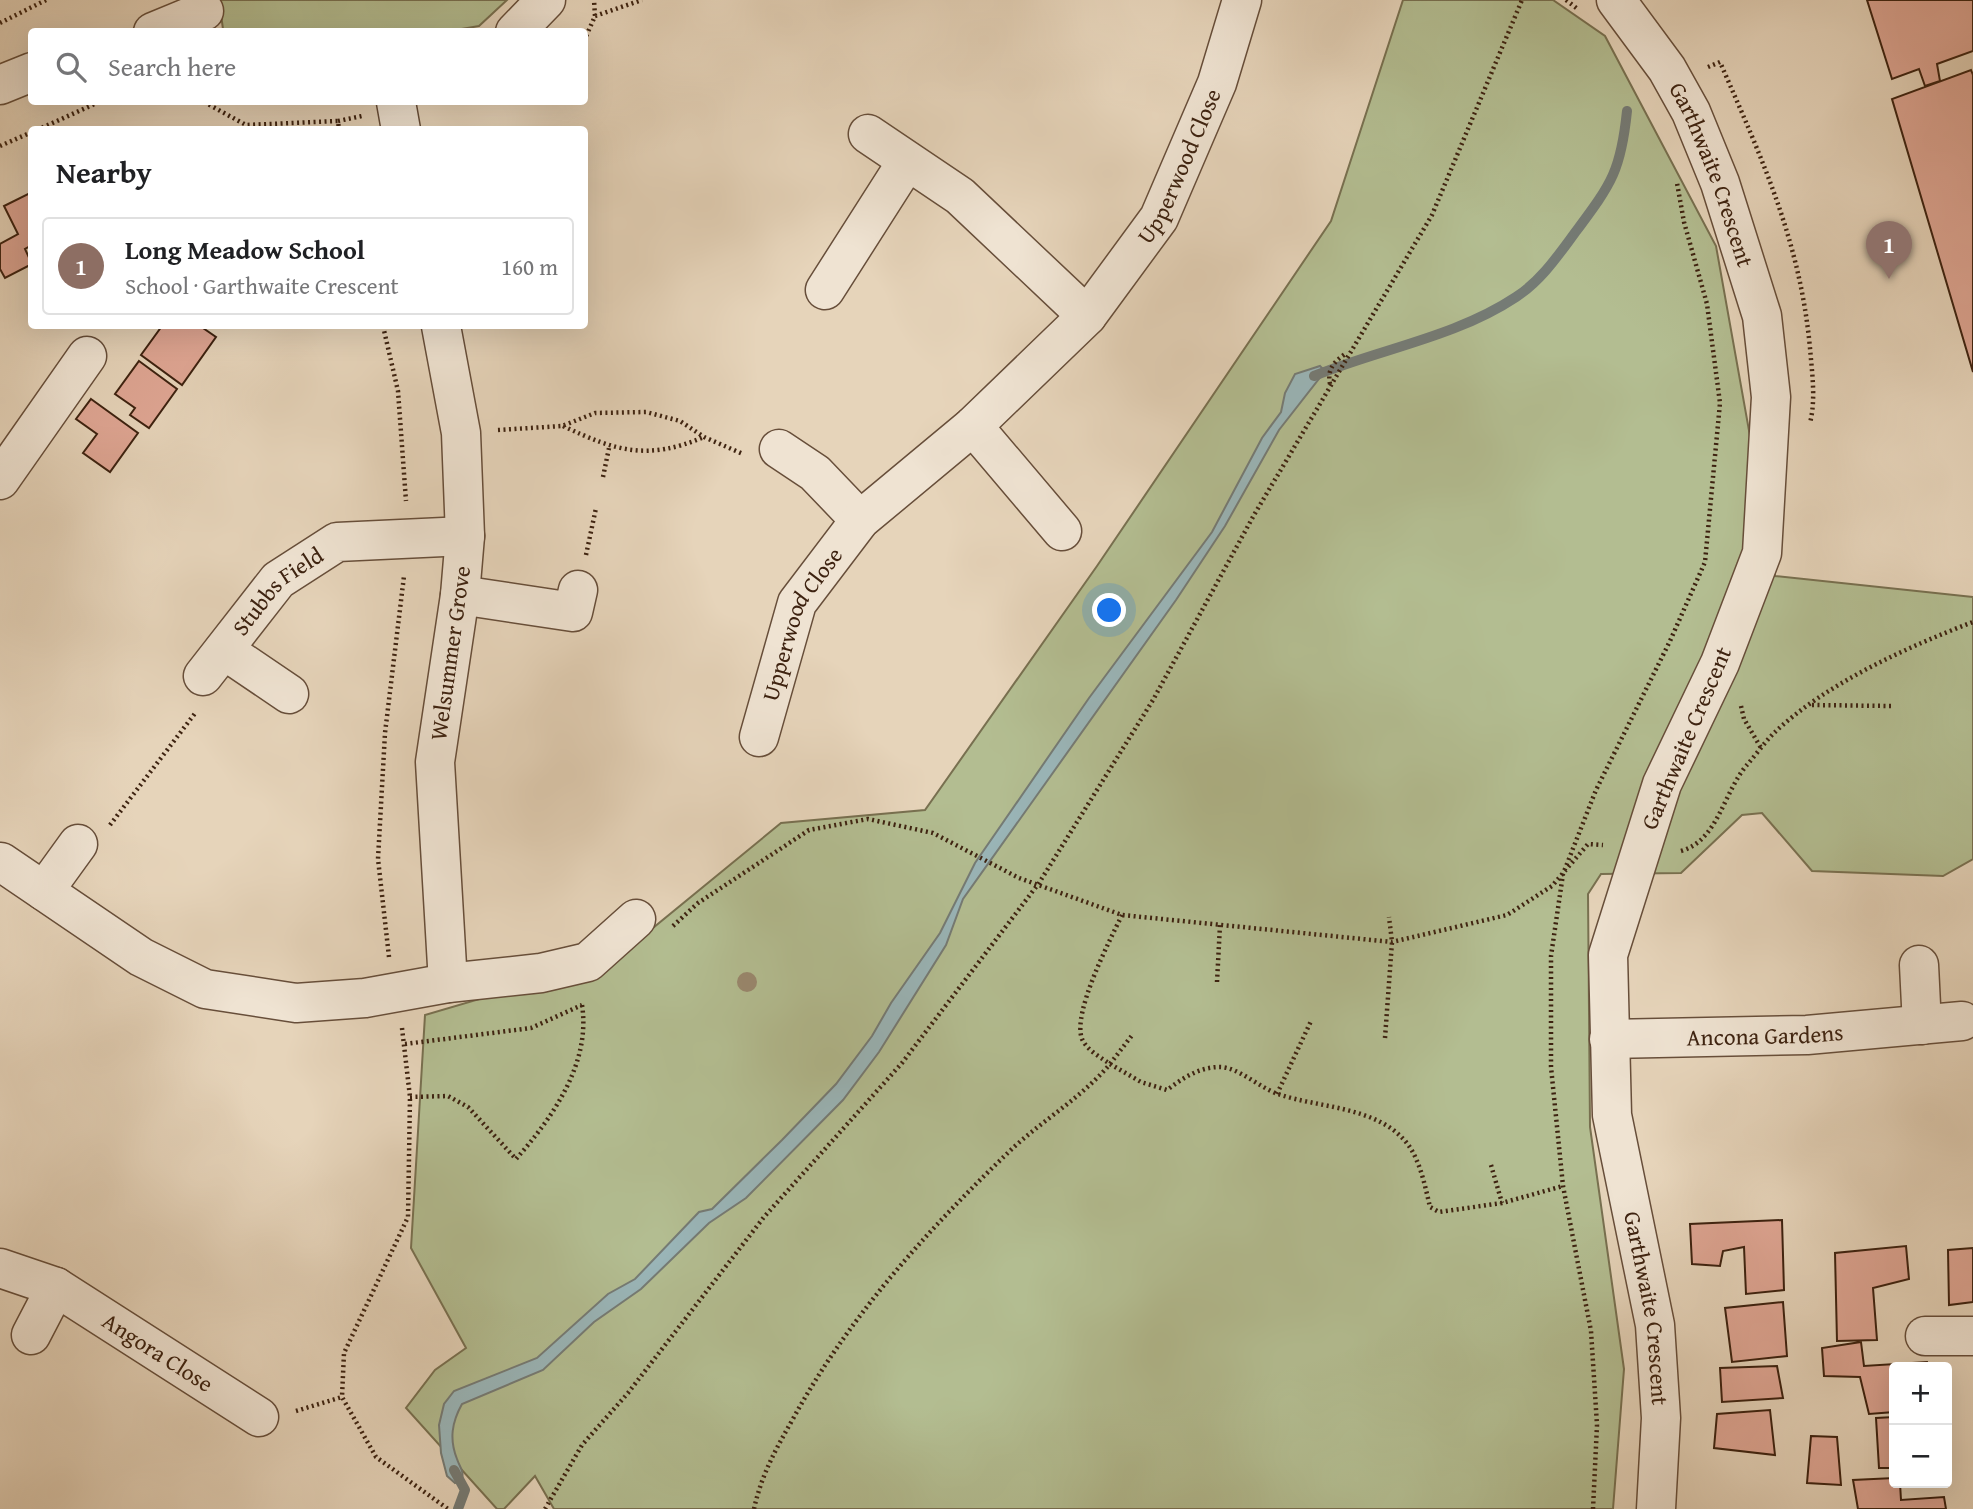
<!DOCTYPE html>
<html lang="en">
<head>
<meta charset="utf-8">
<style>
  :root { --surface:#fff; --page:#f2f2f2; --text:#202124; --muted:#757577; --line:#e0e0e0; --accent:#ea580c }
  body { margin:0; font-family:"Gentium Book Plus",serif; background:var(--page); color:var(--text) }
  .controls { position:absolute; right:21px; bottom:21px; display:grid; overflow:hidden; border-radius:7px; box-shadow:0 7px 28px #0002 }
  .controls button { width:63px; height:63px; display:grid; place-items:center; padding:0; border:0; border-bottom:2px solid var(--line); background:var(--surface); color:var(--text); font:35px sans-serif }
  .you { position:absolute; left:1110px; top:611px; width:24px; height:24px; margin:-18px; border:5px solid #fff; border-radius:50%; background:#1a73e8; box-shadow:0 0 0 10px #1a73e833 }
  .badge { display:grid; place-items:center; width:46px; height:46px; border-radius:50%; background:var(--accent); color:#fff; font-size:23px; font-weight:700 }
  .pin { position:absolute; translate:-50% -58px; filter:drop-shadow(0 2px 4px #0008) }
  .pin::after { content:''; position:absolute; top:37px; width:24px; height:21px; background:inherit; clip-path:polygon(0 0,100% 0,50% 100%) }
  .list { margin:0; padding:0; list-style:none }
  h2 { display:flex; justify-content:space-between; align-items:center; height:91px; margin:0; padding:0 28px; font-size:30px }
  h2 small { font-size:23px; font-weight:400; color:var(--muted) }
  .list li { display:grid; grid-template-columns:46px 1fr auto; gap:21px; align-items:center; box-sizing:border-box; height:98px; margin:0 14px 14px; padding:0 14px; border:2px solid var(--line); border-radius:7px }
  .list b { display:block; font-size:26px; white-space:nowrap }
  .list p { margin:0; font-size:23px; white-space:nowrap; color:var(--muted) }
  .list em { font-size:23px; font-style:normal; color:var(--muted) }
  .icon { flex:none; width:38px; height:38px; fill:none; stroke:currentColor; stroke-width:2; stroke-linecap:round; stroke-linejoin:round }
  .map { position:relative; flex:none; width:1973px; height:1509px; overflow:hidden }
  .search { position:absolute; background:var(--surface); box-shadow:0 7px 28px #0002; left:28px; top:28px; width:560px; height:77px; display:flex; align-items:center; gap:18px; box-sizing:border-box; padding:0 24px; border-radius:7px; color:var(--muted); font-size:26px }
  .panel { position:absolute; background:var(--surface); box-shadow:0 7px 28px #0002; left:28px; top:126px; width:560px; height:203px; border-radius:7px }
  .map>svg:first-child { display:block }
  .green { fill:#b3bd91; stroke:#787050; stroke-width:2 }
  .water { fill:#9ab6b9; stroke:#757b75; stroke-width:2 }
  .lines { fill:none; stroke-linecap:round; stroke-linejoin:round }
  .stream { stroke:#757b75; stroke-width:10 }
  .building { fill:#dfa694; stroke:#3d2210; stroke-width:2 }
  .minor-casing { stroke:#674e3a; stroke-width:41 }
  .path { stroke:#3d2210; stroke-width:4.5; stroke-dasharray:2 3.5; stroke-linecap:butt }
  .minor { stroke:#efe3d2; stroke-width:38 }
  .tree { fill:#99886e }
  .labels { text-anchor:middle; stroke-width:5; stroke-linejoin:round; paint-order:stroke }
  .street-label { font-size:23px; fill:#3d2210; stroke:#efe3d2 }
</style>
</head>
<body>
<div class="map">
<svg width="1973" height="1509" viewBox="0 0 1973 1509">
  <rect width="100%" height="100%" fill="#e6d4ba"/>
  <filter id="stains"><feTurbulence type="fractalNoise" baseFrequency=".00286" numOctaves="4"/><feColorMatrix values="0 0 0 0 .2 0 0 0 0 .09 0 0 0 0 .02 0 0 0 .5 -.17"/></filter>
  <radialGradient id="worn" r=".72"><stop offset=".6" stop-color="#630" stop-opacity="0"/><stop offset="1" stop-color="#630" stop-opacity=".3"/></radialGradient>
  <path class="green" d="M 219,0 L 507,0 L 479,26 L 444,32 L 227,31 L 223,29 Z
    M 1403,0 L 1553,0 L 1605,36 L 1716,246 L 1775,576 L 1973,597 L 1973,859 L 1943,876 L 1812,871 L 1762,813 L 1742,815 L 1681,873 L 1601,874 L 1588,894 L 1590,1127 L 1624,1369 L 1613,1509 L 554,1509 L 535,1476 L 504,1509 L 497,1509 L 406,1408 L 435,1370 L 466,1348 L 411,1248 L 425,1015 L 615,959 L 781,823 L 925,810 L 1097,566 L 1331,221 Z"/>
  <path class="water" d="M 1320,366 L 1325,371 L 1279,430 L 1225,526 L 1176,600 L 963,899 L 946,945 L 879,1052 L 843,1100 L 746,1198 L 709,1223 L 641,1289 L 594,1322 L 543,1370 L 462,1404 C 452,1422 449,1439 457,1459 C 460,1468 464,1470 462,1480 L 455,1483 L 447,1476 L 441,1453 L 439,1425 L 444,1404 L 454,1391 L 537,1358 L 608,1294 L 635,1279 L 699,1212 L 712,1209 L 782,1140 L 836,1084 L 872,1036 L 891,1003 L 940,933 L 975,863 L 1089,698 L 1212,532 L 1262,438 L 1281,412 L 1285,393 L 1295,374 Z"/>
  <g class="lines">
    <path class="stream" d="M 1314,376 C 1380,349 1456,337 1516,297 C 1542,280 1559,254 1577,230 C 1612,183 1621,170 1627,111
      M 454,1470 L 465,1490 L 458,1509"/>
  </g>
  <path class="building" d="M 1867,0 L 1973,0 L 1973,51 L 1937,64 L 1940,81 L 1925,86 L 1919,69 L 1892,79 Z
    M 1971,70 L 1973,75 L 1973,372 L 1892,99 Z
    M 32,192 L 32,245 L 25,249 L 32,264 L 5,278 L 0,269 L 0,244 L 18,234 L 4,206 Z
    M 162,326 L 200,326 L 216,337 L 182,385 L 141,355 Z
    M 139,361 L 177,389 L 149,428 L 130,415 L 135,408 L 115,394 Z
    M 91,399 L 138,433 L 110,472 L 83,453 L 97,434 L 76,419 Z
    M 1782,1220 L 1784,1290 L 1746,1294 L 1744,1247 L 1723,1251 L 1720,1266 L 1692,1264 L 1690,1224 Z
    M 1906,1246 L 1909,1279 L 1873,1288 L 1877,1340 L 1837,1341 L 1835,1253 Z
    M 1973,1248 L 1973,1302 L 1949,1305 L 1948,1250 Z
    M 1783,1302 L 1787,1356 L 1732,1362 L 1725,1308 Z
    M 1861,1342 L 1864,1366 L 1927,1362 L 1928,1367 L 1894,1367 L 1894,1412 L 1869,1414 L 1860,1377 L 1824,1376 L 1822,1348 Z
    M 1777,1366 L 1783,1398 L 1722,1402 L 1720,1368 Z
    M 1770,1410 L 1775,1455 L 1714,1448 L 1717,1414 Z
    M 1894,1417 L 1894,1468 L 1879,1468 L 1876,1418 Z
    M 1811,1436 L 1837,1437 L 1841,1485 L 1807,1483 Z
    M 1894,1478 L 1894,1483 L 1900,1483 L 1901,1500 L 1944,1497 L 1946,1509 L 1858,1509 L 1853,1480 Z"/>
  <g class="lines">
    <g class="minor-casing">
      <g id="minor">
        <path id="s1" d="M 1616,0 L 1667,69 L 1691,112 L 1720,183 L 1762,316 L 1771,397 L 1762,553 L 1720,663 L 1662,784 L 1608,955 L 1612,1115 L 1655,1325 L 1661,1418 L 1656,1509"/>
        <path d="M 153,32 L 204,11"/>
        <path d="M 515,32 L 546,0"/>
        <path d="M 0,85 L 32,72"/>
        <path d="M 396,102 L 401,130"/>
        <path d="M 868,134 L 960,196 L 1087,316"/>
        <path d="M 825,290 L 906,163"/>
        <path d="M 441,326 L 461,433 L 465,536 L 460,595 L 435,762 L 448,983"/>
        <path d="M 973,426 L 1062,531"/>
        <path d="M 779,449 L 815,473 L 860,520"/>
        <path d="M 0,480 L 87,356"/>
        <path d="M 460,595 L 573,612 L 578,590"/>
        <path d="M 224,650 L 289,694"/>
        <path id="s2" d="M 203,676 L 278,580 L 337,542 L 465,536"/>
        <path id="s3" d="M 759,737 L 797,603 L 860,520 L 973,426 L 1087,316 L 1159,218 L 1217,83 L 1242,0"/>
        <path d="M 1,862 L 141,957 L 205,989 L 296,1003 L 365,998 L 448,983 L 541,973 L 588,962 L 636,919"/>
        <path d="M 44,891 L 78,844"/>
        <path d="M 1919,965 L 1922,1025"/>
        <path id="s4" d="M 1609,1039 L 1807,1035 L 1962,1021"/>
        <path id="s5" d="M 0,1268 L 56,1287 L 259,1417"/>
        <path d="M 31,1335 L 56,1287"/>
        <path d="M 1925,1336 L 1973,1336"/>
      </g>
    </g>
    <path class="path" d="M 1566,0 L 1579,10
      M 595,16 L 642,0
      M 0,23 L 46,0
      M 584,41 L 595,16 L 594,0
      M 1708,67 L 1720,62 C 1762,159 1800,241 1810,348 C 1812,373 1816,399 1810,423
      M 204,102 L 246,125 L 338,121 L 339,130
      M 338,121 L 362,116
      M 37,130 L 99,102
      M 0,146 L 32,132
      M 383,326 L 398,391 L 406,501
      M 1330,384 C 1327,369 1334,362 1345,354
      M 563,426 C 616,451 647,461 704,437
      M 498,430 L 562,426 L 595,413 L 646,412 L 680,421 L 704,437 L 743,454
      M 603,477 L 609,448
      M 586,555 L 596,508
      M 1812,705 L 1891,706
      M 1741,706 L 1744,719 L 1761,748
      M 110,825 L 196,712
      M 1681,851 C 1718,840 1722,796 1746,766 C 1755,756 1764,743 1774,733 C 1825,684 1907,647 1973,622
      M 1122,915 C 1110,940 1072,1013 1082,1039 C 1087,1050 1100,1057 1110,1064 L 1133,1034
      M 673,926 L 698,903 L 809,830 L 868,819 L 933,833 L 1019,878 L 1122,915 L 1392,942 L 1507,915 L 1552,886 L 1588,844 L 1603,845
      M 389,957 L 378,859 L 385,733 L 404,576
      M 1217,982 L 1220,925
      M 402,1028 L 410,1097 L 408,1217 L 344,1353 L 342,1397 L 376,1457 L 448,1509
      M 1385,1038 L 1392,942 L 1389,917
      M 405,1044 L 531,1028 L 582,1005
      M 1277,1094 L 1311,1021
      M 410,1097 L 448,1096 L 468,1107 L 516,1159 C 553,1117 591,1063 582,1005
      M 1491,1165 L 1502,1203
      M 296,1411 L 342,1397
      M 545,1509 L 582,1445 L 628,1393 L 764,1217 L 902,1063 L 1039,883 L 1153,700 L 1254,515 L 1432,215 L 1522,0
      M 754,1509 C 762,1473 776,1449 794,1417 C 850,1315 930,1227 1014,1147 C 1046,1118 1082,1097 1110,1064 L 1141,1082 L 1167,1090 C 1183,1078 1199,1067 1220,1067 C 1238,1067 1260,1088 1278,1094 C 1318,1108 1376,1106 1406,1142 C 1420,1159 1425,1186 1430,1207 L 1439,1212 L 1502,1203 L 1563,1186
      M 1593,1509 L 1597,1425 L 1591,1331 L 1563,1186 L 1551,1067 L 1551,956 L 1563,874 L 1596,790 L 1670,641 L 1705,562 L 1720,403 L 1707,304 L 1684,222 L 1677,183"/>
    <use href="#minor" class="minor"/>
  </g>
  <circle class="tree" cx="747" cy="982" r="10"/>
  <g class="labels">
    <g class="street-label">
      <text dy="8" stroke="none"><textPath href="#s3" startOffset="726">Upperwood Close</textPath></text>
      <text dy="8" stroke="none"><textPath href="#s1" startOffset="201">Garthwaite Crescent</textPath></text>
      <text dy="8" stroke="none"><textPath href="#s2" startOffset="114">Stubbs Field</textPath></text>
      <text dy="8" stroke="none"><textPath href="#s3" startOffset="122">Upperwood Close</textPath></text>
      <text transform="translate(450 653) rotate(-82)" y="8">Welsummer Grove</text>
      <text transform="translate(1686 738) rotate(-67)" y="8">Garthwaite Crescent</text>
      <text dy="8" stroke="none"><textPath href="#s4" startOffset="156">Ancona Gardens</textPath></text>
      <text dy="8" stroke="none"><textPath href="#s1" startOffset="1377">Garthwaite Crescent</textPath></text>
      <text dy="8" stroke="none"><textPath href="#s5" startOffset="180">Angora Close</textPath></text>
    </g>
  </g>
  <rect width="100%" height="100%" filter="url(#stains)"/>
  <rect width="100%" height="100%" fill="url(#worn)"/>
</svg>
<div class="controls">
<button>+</button>
<button>−</button>
</div>
<div class="you"></div>
<div class="pin badge" style="left:1889px;top:279px;background:#8d6e63">1</div>
<div class="search"><svg class="icon" aria-label="search" viewBox="0 0 24 24"><circle cx="10" cy="10" r="6"/><path d="M15 15l6 6"/></svg>Search here</div>
<section class="panel">
<h2>Nearby<small></small></h2>
<ul class="list">
<li><span class="badge" style="background:#8d6e63">1</span><div><b>Long Meadow School</b><p>School · Garthwaite Crescent</p></div><em>160 m</em></li>
</ul>
</section>
</div>
</body>
</html>
